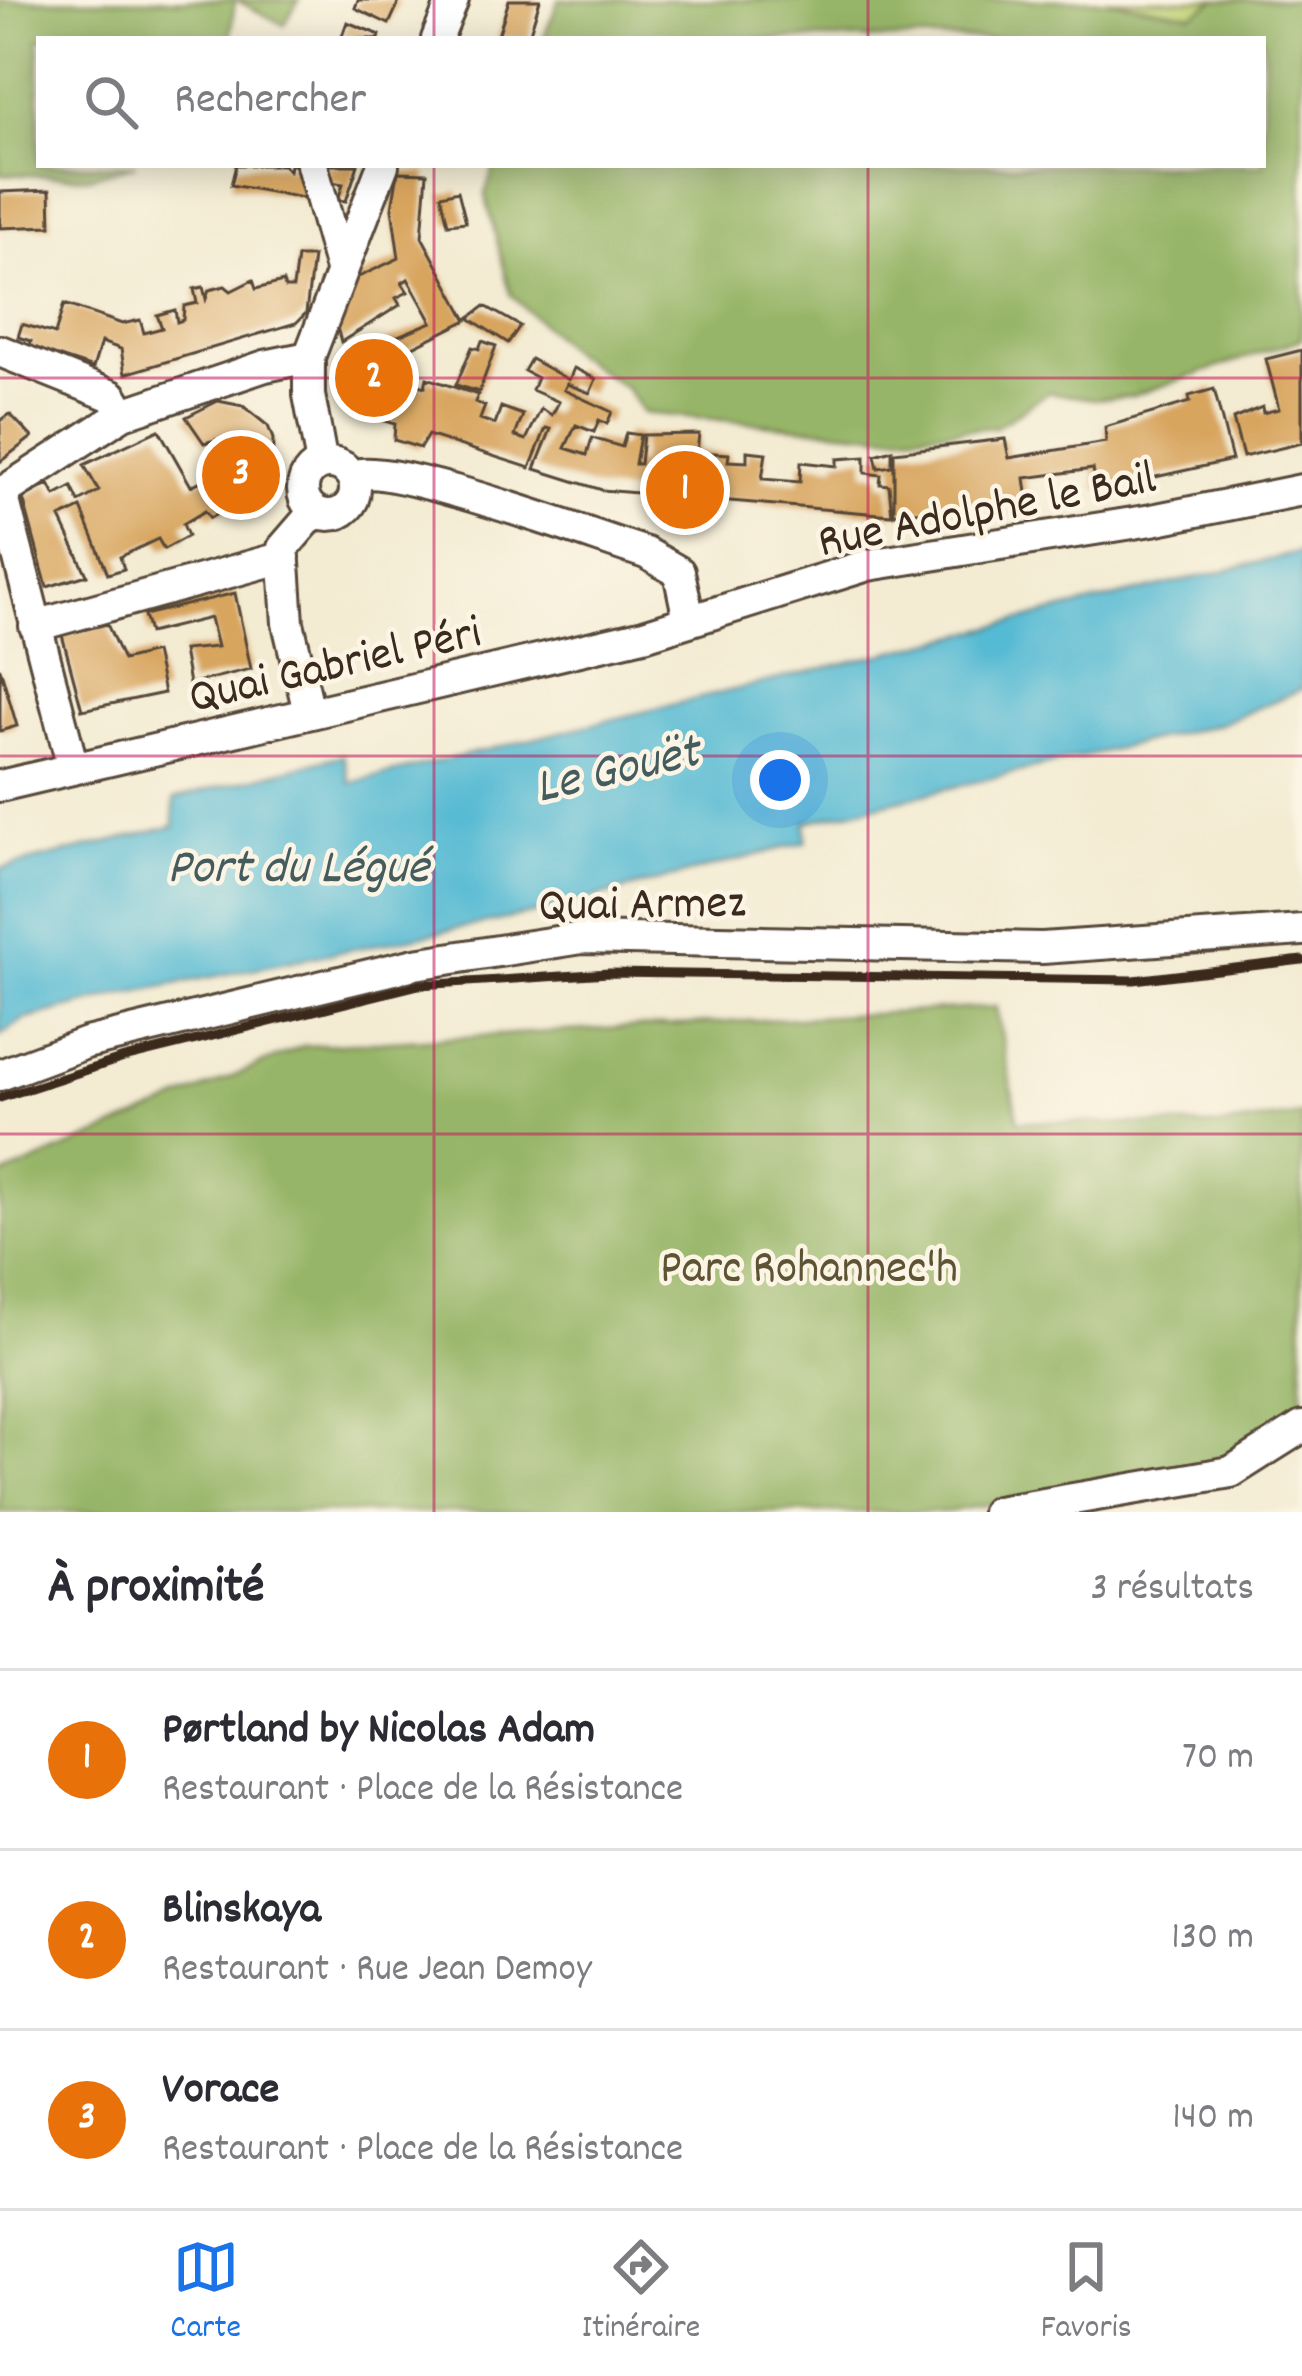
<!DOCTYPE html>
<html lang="fr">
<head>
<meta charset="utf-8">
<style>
  :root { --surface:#fff; --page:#f7f7f7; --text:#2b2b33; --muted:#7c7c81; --line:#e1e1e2; --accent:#1a73e8 }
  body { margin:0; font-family:Dekko,sans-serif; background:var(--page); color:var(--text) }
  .you { position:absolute; left:780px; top:780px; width:42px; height:42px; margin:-30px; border:9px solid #fff; border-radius:50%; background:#1a73e8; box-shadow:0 0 0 18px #1a73e833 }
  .badge { display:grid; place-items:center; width:78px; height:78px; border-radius:50%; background:var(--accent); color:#fff; font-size:39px; font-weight:700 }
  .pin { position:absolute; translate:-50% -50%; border:6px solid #fff; box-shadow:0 3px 12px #0006 }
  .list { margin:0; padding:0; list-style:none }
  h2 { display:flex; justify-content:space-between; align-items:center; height:156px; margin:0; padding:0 48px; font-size:51px }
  h2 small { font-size:39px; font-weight:400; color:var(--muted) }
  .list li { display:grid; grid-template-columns:78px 1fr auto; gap:36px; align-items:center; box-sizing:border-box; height:180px; padding:0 48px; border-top:3px solid var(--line) }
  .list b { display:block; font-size:45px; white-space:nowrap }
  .list p { margin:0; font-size:39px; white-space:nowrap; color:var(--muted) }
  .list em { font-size:39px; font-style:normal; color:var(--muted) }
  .icon { flex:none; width:66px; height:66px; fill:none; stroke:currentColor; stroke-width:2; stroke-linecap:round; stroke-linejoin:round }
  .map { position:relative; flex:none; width:1302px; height:1512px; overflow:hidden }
  .search { position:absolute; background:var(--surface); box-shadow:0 6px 30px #0003; left:36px; right:36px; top:36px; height:132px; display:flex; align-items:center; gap:30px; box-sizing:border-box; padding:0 42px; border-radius:0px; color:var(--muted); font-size:45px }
  .sheet { height:696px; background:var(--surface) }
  nav { display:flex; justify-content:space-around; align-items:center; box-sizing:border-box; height:168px; border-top:3px solid var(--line); background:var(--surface); font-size:33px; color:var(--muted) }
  nav a { display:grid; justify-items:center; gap:6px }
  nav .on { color:var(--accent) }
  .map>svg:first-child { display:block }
  .green { fill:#bfd376; stroke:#7d7e4a; stroke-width:3 }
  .forest { fill:#97b567; stroke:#697042; stroke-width:3 }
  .water { fill:#55bad3; stroke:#487278; stroke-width:3 }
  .building { fill:#d8a55e }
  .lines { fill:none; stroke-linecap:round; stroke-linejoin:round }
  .minor-casing { stroke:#574739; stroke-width:36 }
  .minor { stroke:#fff; stroke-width:30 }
  .rail { stroke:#3b2a1e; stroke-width:9 }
  .grid { fill:none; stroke:#c2185b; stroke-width:3; stroke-opacity:0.55 }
  .labels { text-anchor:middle; stroke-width:9; stroke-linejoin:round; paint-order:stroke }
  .street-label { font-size:48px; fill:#3b2a1e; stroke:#fcf5e5 }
  .park-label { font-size:48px; fill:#5c5434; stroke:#fcf5e5 }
  .water-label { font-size:51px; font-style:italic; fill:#445c5d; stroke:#fcf5e5 }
</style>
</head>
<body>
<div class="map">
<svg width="1302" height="1512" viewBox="0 0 1302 1512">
  <rect width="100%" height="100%" fill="#fcf5e5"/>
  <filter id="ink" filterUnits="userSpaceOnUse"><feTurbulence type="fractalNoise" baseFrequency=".00833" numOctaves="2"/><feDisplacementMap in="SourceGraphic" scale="24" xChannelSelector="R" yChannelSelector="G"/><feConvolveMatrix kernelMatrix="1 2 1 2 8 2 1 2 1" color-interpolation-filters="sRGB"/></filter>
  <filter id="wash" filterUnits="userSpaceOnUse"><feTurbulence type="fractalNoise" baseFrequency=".004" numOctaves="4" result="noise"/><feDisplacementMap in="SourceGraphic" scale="48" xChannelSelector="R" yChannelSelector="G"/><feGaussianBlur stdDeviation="2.7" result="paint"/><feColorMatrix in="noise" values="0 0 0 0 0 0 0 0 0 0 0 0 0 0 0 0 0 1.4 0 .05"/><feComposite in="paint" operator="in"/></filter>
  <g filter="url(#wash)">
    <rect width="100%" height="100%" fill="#f3ebd2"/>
    <path class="green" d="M 1105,0 L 1216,0 L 1193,15 Z"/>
    <path class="forest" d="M 0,0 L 235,0 L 230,39 L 39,39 L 39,165 L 136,165 L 88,177 L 0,174 Z
      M 236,0 L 299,0 L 284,25 Z
      M 559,0 L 1105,0 L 1192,15 L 1216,0 L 1302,0 L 1302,339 L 1132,396 L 1094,399 L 1048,392 L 996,427 L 888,435 L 643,413 L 627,389 L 571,352 L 511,295 L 485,194 L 495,165 L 1263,165 L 1263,39 L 543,39 Z
      M 996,1007 L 1018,1121 L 1220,1126 L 1302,1115 L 1302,1414 L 1231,1461 L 946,1512 L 0,1512 L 0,1177 L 303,1046 Z"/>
    <path class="water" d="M 1302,552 L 1302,689 L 1220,724 L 806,822 L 806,842 L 542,912 L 114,996 L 23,1020 L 0,1036 L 0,869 L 174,826 L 174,799 L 343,755 L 350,783 Z"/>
    <g id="blocks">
      <path class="building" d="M 358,0 L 400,0 L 389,24 L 355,8 Z
        M 509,0 L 540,0 L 528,39 L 497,39 Z
        M 347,22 L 380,35 L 379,39 L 341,39 Z
        M 236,165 L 283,165 L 289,171 L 290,165 L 306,165 L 309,199 L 231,185 Z
        M 319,165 L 358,165 L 346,201 L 338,200 L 343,184 L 326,181 L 329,169 Z
        M 398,172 L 427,173 L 422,237 L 467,320 L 405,351 L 415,369 L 389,386 L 404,380 L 425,387 L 427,378 L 478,395 L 475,402 L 485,406 L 480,419 L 495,424 L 501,407 L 523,415 L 515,436 L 526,440 L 541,409 L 552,415 L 559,402 L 532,390 L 537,378 L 524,371 L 531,359 L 569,380 L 574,368 L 596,379 L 590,393 L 567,384 L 564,390 L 612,412 L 607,424 L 599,420 L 594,432 L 576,425 L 565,448 L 587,455 L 592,438 L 622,447 L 626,433 L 640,435 L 635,464 L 640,464 L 643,435 L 699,434 L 697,452 L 729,454 L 728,461 L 747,462 L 747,451 L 766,453 L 762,479 L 800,482 L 801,462 L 837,466 L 837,459 L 865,457 L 865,473 L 881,475 L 880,484 L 889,485 L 892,515 L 602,490 L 535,469 L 551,429 L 546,428 L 530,468 L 428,435 L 420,448 L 394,440 L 395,424 L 358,413 L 345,358 L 432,322 L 408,279 L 402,283 L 408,292 L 396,298 L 400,305 L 341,342 L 335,320 L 352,280 L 399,258 L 392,208 Z
        M 50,190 L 51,226 L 0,228 L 0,192 Z
        M 458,191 L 466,222 L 448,224 L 441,195 Z
        M 297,257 L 313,257 L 306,313 L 296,323 L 125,374 L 121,349 L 101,342 L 93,368 L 30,347 L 31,341 L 18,337 L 22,324 L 55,334 L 64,304 L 122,324 L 140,320 L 144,333 L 162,328 L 157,315 L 175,310 L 177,322 L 183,320 L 184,306 L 197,303 L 194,289 L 203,287 L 206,299 L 209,290 L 225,286 L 231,291 L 253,280 L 256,289 L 283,282 L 285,288 L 293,288 Z
        M 485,306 L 520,326 L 508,343 L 469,318 Z
        M 482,341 L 496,346 L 479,392 L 456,385 L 472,347 L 479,349 Z
        M 1302,350 L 1302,443 L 1243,457 L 1233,419 L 1262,407 L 1263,413 L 1279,409 L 1266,359 Z
        M 1214,389 L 1232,460 L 1097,490 L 1093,469 L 1025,478 L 1028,500 L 894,514 L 894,452 L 1005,439 L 1009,458 L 1106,442 L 1105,427 L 1190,402 L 1189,396 Z
        M 218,401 L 243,406 L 268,426 L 273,439 L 272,481 L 210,518 L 205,511 L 183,524 L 188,536 L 164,549 L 158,539 L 120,557 L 124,569 L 108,574 L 81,508 L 60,518 L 87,575 L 47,587 L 23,498 L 49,484 L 55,496 L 72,487 L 79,502 L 99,491 L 84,465 L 159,430 L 191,486 L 235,464 L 243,459 L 227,437 L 204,443 L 186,417 Z
        M 10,414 L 32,437 L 0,462 L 0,421 Z
        M 892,450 L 892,466 L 878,468 L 875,455 Z
        M 235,593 L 251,669 L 189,684 L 183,650 L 217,647 L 210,618 L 149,633 L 144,615 Z
        M 107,624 L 123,660 L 155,652 L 164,693 L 82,710 L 62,635 Z
        M 0,668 L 17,726 L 0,731 Z"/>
    </g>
  </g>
  <g filter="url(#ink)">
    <use href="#blocks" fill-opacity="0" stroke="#574739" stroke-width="3"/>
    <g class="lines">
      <g class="minor-casing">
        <path id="minor" d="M 437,39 L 453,0
          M 312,165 L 340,266
          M 0,351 L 112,396 L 123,414
          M303 489a26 26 0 1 1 52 0a26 26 0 1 1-52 0Z
          M 322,464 L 309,395 L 309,357 L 383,165
          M 352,476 C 387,459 597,538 646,553 L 679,572 L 689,620
          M 2,493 L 73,768
          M 0,494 L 123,414 L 265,366 L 309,357
          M 35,626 L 284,557
          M 309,712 L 288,623 L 283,548 L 315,511
          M 0,786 L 644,635 L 868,565 L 1152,520 L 1302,490
          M 0,1075 L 86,1043 L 415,964 L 582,938 L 1042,948 L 1302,930
          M 997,1512 L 1231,1472 L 1302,1427"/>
      </g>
      <use href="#minor" class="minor"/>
      <path class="rail" d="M 0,1098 L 124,1058 L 419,985 L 609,973 L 1134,980 L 1302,960"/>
    </g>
  </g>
  <path class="grid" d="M 434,0 L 434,39M 868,0 L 868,39M 434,165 L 434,1512M 868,165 L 868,1512M 0,378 L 1302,378M 0,756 L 1302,756M 0,1134 L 1302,1134"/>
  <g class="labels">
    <g class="street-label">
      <text transform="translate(986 506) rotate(-11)" y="17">Rue Adolphe le Bail</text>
      <text transform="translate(334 661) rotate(-13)" y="17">Quai Gabriel Péri</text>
      <text transform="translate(642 900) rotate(-1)" y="17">Quai Armez</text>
    </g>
    <g class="park-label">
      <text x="809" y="1281">Parc Rohannec'h</text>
    </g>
    <g class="water-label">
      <text transform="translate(616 765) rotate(-13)" y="18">Le Gouët</text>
      <text x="298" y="881">Port du Légué</text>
    </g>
  </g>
</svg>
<div class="you"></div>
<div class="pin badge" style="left:685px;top:490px;background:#e8710a">1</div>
<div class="pin badge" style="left:374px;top:378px;background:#e8710a">2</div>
<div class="pin badge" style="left:241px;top:475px;background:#e8710a">3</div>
<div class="search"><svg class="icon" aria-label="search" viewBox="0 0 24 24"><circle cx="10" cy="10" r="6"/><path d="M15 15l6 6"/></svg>Rechercher</div>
</div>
<section class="sheet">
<h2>À proximité<small>3 résultats</small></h2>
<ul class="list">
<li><span class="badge" style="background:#e8710a">1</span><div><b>Pørtland by Nicolas Adam</b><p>Restaurant · Place de la Résistance</p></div><em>70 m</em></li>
<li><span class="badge" style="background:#e8710a">2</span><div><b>Blinskaya</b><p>Restaurant · Rue Jean Demoy</p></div><em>130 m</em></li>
<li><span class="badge" style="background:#e8710a">3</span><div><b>Vorace</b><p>Restaurant · Place de la Résistance</p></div><em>140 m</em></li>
</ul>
</section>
<nav>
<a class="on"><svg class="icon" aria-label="map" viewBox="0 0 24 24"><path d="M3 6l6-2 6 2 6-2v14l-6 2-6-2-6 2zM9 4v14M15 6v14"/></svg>Carte</a>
<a><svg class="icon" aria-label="directions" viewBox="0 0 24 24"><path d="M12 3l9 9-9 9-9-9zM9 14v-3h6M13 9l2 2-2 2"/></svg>Itinéraire</a>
<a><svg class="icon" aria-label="saved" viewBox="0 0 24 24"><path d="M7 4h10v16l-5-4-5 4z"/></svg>Favoris</a>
</nav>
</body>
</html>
